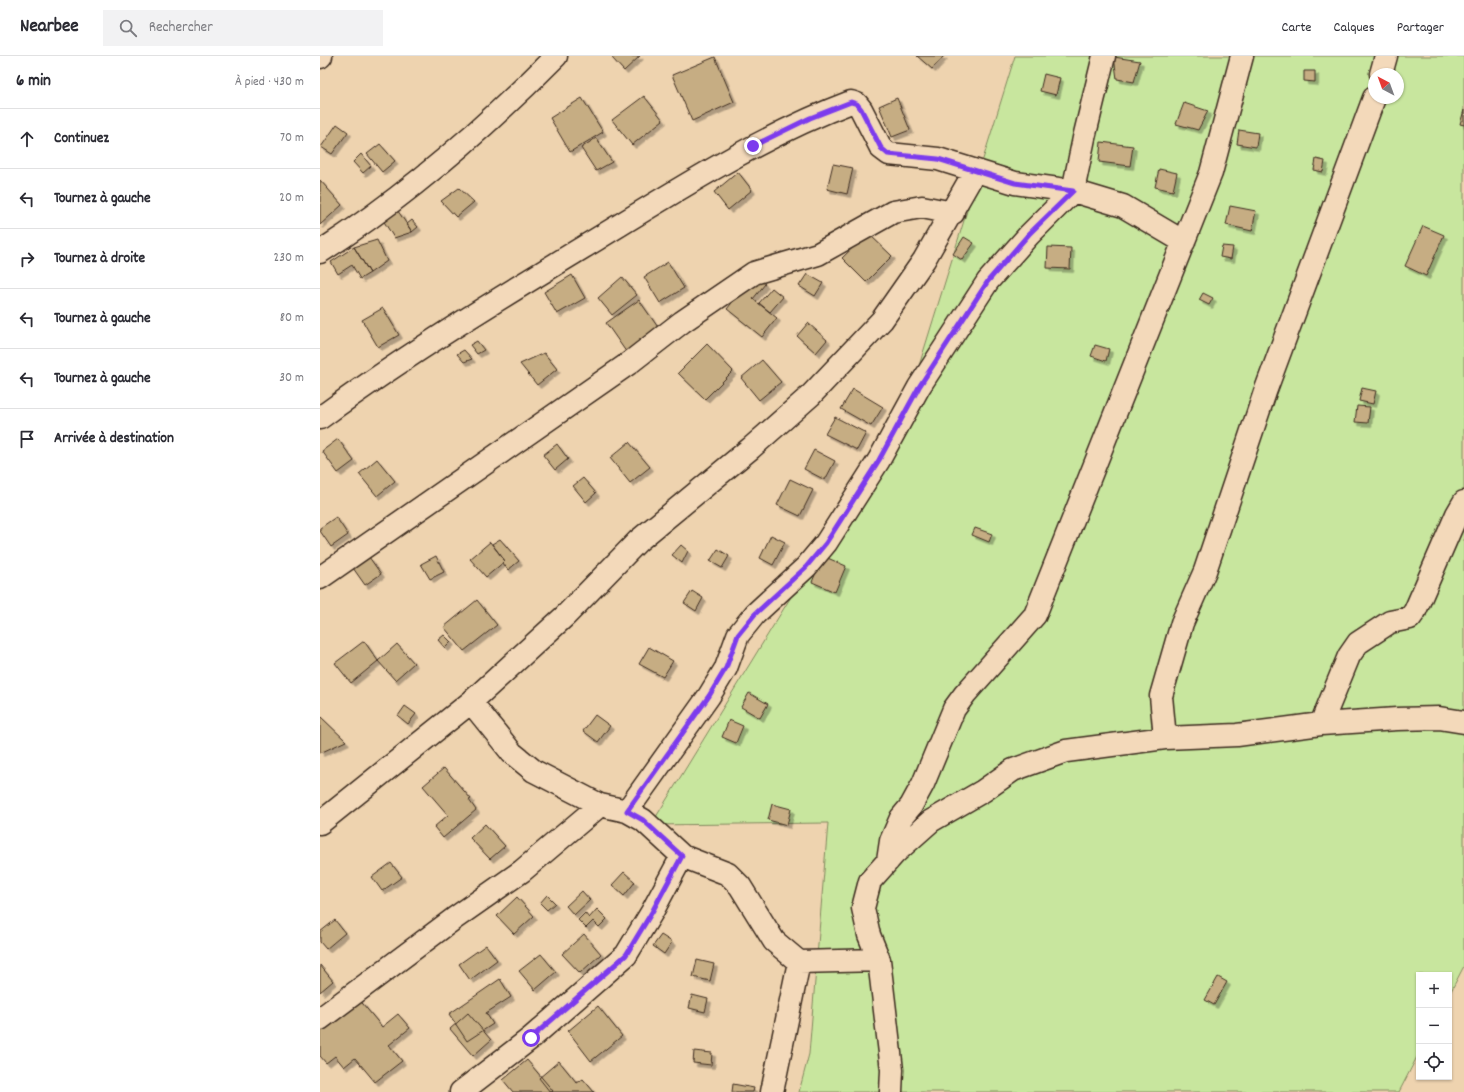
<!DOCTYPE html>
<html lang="fr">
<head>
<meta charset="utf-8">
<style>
  :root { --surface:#fff; --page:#f2f2f3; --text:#2b2b33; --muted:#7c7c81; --line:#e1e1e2 }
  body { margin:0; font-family:Dekko,sans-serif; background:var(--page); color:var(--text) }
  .controls { position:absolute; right:12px; bottom:12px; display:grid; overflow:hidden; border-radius:0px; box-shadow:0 1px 3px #0004 }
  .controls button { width:36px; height:36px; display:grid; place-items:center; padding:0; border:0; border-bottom:1px solid var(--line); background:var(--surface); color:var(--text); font:20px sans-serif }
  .compass { position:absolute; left:1048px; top:12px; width:36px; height:36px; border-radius:50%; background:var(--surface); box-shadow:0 1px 3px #0004; rotate:319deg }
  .stop { position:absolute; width:12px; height:12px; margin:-9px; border:3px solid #7c3aed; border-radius:50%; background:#fff }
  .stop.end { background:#7c3aed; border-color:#fff; box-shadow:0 1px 4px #0008 }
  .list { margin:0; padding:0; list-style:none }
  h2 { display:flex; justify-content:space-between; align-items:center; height:52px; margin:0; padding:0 16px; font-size:17px }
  h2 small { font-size:13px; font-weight:400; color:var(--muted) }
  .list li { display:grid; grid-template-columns:26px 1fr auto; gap:12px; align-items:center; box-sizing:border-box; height:60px; padding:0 16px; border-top:1px solid var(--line) }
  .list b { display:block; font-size:15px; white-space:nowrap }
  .list em { font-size:13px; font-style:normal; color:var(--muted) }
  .icon { flex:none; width:22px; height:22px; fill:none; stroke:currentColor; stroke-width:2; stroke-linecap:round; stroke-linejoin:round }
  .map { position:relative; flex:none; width:1144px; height:1036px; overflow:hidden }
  header { display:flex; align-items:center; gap:24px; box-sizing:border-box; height:56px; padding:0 20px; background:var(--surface); border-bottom:1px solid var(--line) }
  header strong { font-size:19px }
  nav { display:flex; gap:22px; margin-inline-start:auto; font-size:14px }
  .search { width:280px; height:36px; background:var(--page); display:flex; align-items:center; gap:10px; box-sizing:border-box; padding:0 14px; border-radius:0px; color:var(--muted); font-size:15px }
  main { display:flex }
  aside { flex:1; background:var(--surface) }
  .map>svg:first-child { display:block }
  .green { fill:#c8e69e; stroke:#82885e; fill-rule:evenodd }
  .building { fill:#c6ad83; stroke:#3b2a1e; filter:url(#shadow) }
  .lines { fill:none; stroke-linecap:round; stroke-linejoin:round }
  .minor-casing { stroke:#3b2a1e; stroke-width:25 }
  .minor { stroke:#f3d9ba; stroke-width:22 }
  .route { stroke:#7c3aed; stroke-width:5 }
</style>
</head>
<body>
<header>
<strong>Nearbee</strong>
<div class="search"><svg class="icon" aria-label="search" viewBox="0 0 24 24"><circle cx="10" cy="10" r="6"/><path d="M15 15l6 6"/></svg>Rechercher</div>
<nav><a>Carte</a><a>Calques</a><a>Partager</a></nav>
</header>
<main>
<aside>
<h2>6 min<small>À pied · 430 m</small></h2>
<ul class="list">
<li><svg class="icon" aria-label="ahead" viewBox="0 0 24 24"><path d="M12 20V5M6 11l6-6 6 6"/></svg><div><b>Continuez</b></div><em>70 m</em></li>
<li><svg class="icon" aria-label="left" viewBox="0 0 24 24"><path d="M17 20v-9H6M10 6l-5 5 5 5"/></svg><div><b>Tournez à gauche</b></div><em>20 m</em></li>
<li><svg class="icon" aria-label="right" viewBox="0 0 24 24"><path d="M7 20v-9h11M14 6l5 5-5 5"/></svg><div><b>Tournez à droite</b></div><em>230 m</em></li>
<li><svg class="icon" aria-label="left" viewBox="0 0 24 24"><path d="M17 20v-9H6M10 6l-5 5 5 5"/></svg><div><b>Tournez à gauche</b></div><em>80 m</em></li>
<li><svg class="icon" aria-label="left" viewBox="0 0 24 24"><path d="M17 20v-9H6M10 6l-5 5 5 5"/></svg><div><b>Tournez à gauche</b></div><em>30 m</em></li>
<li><svg class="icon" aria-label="arrive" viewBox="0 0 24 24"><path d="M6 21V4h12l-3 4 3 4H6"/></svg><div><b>Arrivée à destination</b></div></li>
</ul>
</aside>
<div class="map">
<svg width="1144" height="1036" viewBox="0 0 1144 1036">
  <defs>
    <filter id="shadow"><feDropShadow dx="3.5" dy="3.5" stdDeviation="0" flood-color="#0004"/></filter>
  </defs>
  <rect width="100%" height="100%" fill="#eed3af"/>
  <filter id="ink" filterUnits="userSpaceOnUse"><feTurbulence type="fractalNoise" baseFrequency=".025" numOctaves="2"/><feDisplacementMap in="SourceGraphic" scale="8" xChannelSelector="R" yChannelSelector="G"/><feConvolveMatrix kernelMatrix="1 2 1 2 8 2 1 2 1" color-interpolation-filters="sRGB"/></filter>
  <g filter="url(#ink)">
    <path class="green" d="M 695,0 L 1144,0 L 1144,910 L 1129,939 L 1129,919 L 1099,919 L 1099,997 L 1079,1036 L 479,1036 L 489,998 L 508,767 L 331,769 L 585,355 ZM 1054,18 L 1078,18 L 1078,42 L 1054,42 Z"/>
    <path class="building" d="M 295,0 L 320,0 L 304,15 L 292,2 Z
      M 597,0 L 624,0 L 612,13 Z
      M 395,1 L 414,46 L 372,65 L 352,19 Z
      M 794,1 L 820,5 L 814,26 L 797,23 Z
      M 984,15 L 995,15 L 995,26 L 984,25 Z
      M 724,18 L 740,22 L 736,39 L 720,35 Z
      M 324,40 L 343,64 L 312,89 L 292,64 Z
      M 262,42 L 283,76 L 250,96 L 230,62 Z
      M 577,42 L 590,74 L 572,81 L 559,50 Z
      M 864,47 L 888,55 L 878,74 L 856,68 Z
      M 1144,54 L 1144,69 L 1140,68 Z
      M 17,68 L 28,76 L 12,98 L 1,91 Z
      M 919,74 L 938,77 L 936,91 L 917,88 Z
      M 276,82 L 292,106 L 276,115 L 261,92 Z
      M 781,86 L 813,90 L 810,110 L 779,106 Z
      M 60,88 L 75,105 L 62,116 L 47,98 Z
      M 41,98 L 51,110 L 43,117 L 33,106 Z
      M 996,103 L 1005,105 L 1003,116 L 994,114 Z
      M 513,108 L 533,112 L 527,138 L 507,133 Z
      M 839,113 L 857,117 L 853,135 L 835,131 Z
      M 418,116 L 432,134 L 408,154 L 394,136 Z
      M 0,124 L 22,149 L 0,169 Z
      M 139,132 L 154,146 L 136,161 L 121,145 Z
      M 910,150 L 936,155 L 932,175 L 906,169 Z
      M 78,155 L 92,176 L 74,182 L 63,164 Z
      M 92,164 L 98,171 L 92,176 L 87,168 Z
      M 1103,170 L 1124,179 L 1106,220 L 1085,210 Z
      M 548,177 L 572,200 L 546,226 L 522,202 Z
      M 644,181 L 654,187 L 642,204 L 633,198 Z
      M 57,184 L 67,205 L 50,217 L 34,191 Z
      M 902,190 L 913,191 L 911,203 L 900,201 Z
      M 34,191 L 50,217 L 40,223 L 32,209 L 18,218 L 11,206 Z
      M 728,191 L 751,192 L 750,213 L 727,212 Z
      M 348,206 L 364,232 L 340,247 L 324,221 Z
      M 487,218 L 503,227 L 495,240 L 479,230 Z
      M 252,219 L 265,242 L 237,258 L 224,236 Z
      M 434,219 L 445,228 L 433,243 L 457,262 L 442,281 L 407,253 Z
      M 302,221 L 317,239 L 292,259 L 278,242 Z
      M 452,232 L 463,241 L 450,256 L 439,247 Z
      M 883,237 L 893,242 L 889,249 L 879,244 Z
      M 319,244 L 342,277 L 309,300 L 286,267 Z
      M 63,252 L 79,279 L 58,291 L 42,264 Z
      M 488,267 L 507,284 L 496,297 L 477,280 Z
      M 157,285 L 164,294 L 157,298 L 150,289 Z
      M 387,288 L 413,315 L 385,343 L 358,317 Z
      M 775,289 L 789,293 L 786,305 L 771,300 Z
      M 144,294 L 152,303 L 144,306 L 137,298 Z
      M 224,297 L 237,313 L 217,329 L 200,308 Z
      M 442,304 L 461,326 L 439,344 L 421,322 Z
      M 1042,332 L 1056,335 L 1053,348 L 1039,345 Z
      M 533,333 L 563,351 L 551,370 L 521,353 Z
      M 1037,350 L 1050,351 L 1048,367 L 1035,366 Z
      M 515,361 L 546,377 L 537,394 L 505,378 Z
      M 18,383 L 34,405 L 18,417 L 2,395 Z
      M 309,386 L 330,411 L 310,427 L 290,402 Z
      M 237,388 L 248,403 L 235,414 L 223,399 Z
      M 494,394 L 515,405 L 505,424 L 484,413 Z
      M 57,403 L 75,425 L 57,440 L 39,418 Z
      M 263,422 L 276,437 L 266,446 L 253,430 Z
      M 470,423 L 493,434 L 480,460 L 457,449 Z
      M 16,461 L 28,479 L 11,491 L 0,475 L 0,472 Z
      M 655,472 L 672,478 L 669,486 L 652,479 Z
      M 451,479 L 465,486 L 453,509 L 440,502 Z
      M 180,483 L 199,505 L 188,514 L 183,507 L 185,505 L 172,488 Z
      M 170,486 L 185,505 L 166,521 L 150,503 Z
      M 361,489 L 368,495 L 362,507 L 352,499 Z
      M 398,493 L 409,500 L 402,512 L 390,505 Z
      M 116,500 L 124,516 L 110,523 L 101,508 Z
      M 503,500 L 526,510 L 515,536 L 492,526 Z
      M 49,501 L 61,518 L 45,529 L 33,512 Z
      M 372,535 L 383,542 L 376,555 L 364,547 Z
      M 157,544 L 177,569 L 144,595 L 124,571 Z
      M 124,579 L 131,586 L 125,592 L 118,584 Z
      M 44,585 L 58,605 L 31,627 L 15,607 Z
      M 77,588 L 94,607 L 75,624 L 58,605 Z
      M 329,591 L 353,605 L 343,621 L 319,608 Z
      M 429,637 L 448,648 L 440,662 L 421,651 Z
      M 85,650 L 96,658 L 88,668 L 78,660 Z
      M 275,659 L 290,670 L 278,686 L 263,675 Z
      M 0,660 L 26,685 L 0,697 Z
      M 409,664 L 423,670 L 416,687 L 402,681 Z
      M 124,712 L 151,743 L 149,744 L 156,754 L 123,782 L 114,771 L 128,759 L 103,730 Z
      M 452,748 L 471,753 L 467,769 L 448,764 Z
      M 165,768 L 185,790 L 170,803 L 150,782 Z
      M 71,807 L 82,821 L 62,835 L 52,821 Z
      M 304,816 L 315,826 L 304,840 L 292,829 Z
      M 262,835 L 270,844 L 254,859 L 246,850 Z
      M 227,839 L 235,847 L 227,854 L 220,847 Z
      M 197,841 L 214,860 L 194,878 L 177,860 Z
      M 277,853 L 287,863 L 279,871 L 273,865 L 266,872 L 258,864 L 265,857 L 269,862 Z
      M 15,864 L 25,877 L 6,893 L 0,886 L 0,876 Z
      M 264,878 L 281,898 L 260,917 L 242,898 Z
      M 341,879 L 352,886 L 344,898 L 333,890 Z
      M 166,889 L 177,904 L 150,924 L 139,908 Z
      M 221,898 L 236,916 L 215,934 L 199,915 Z
      M 377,904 L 394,908 L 390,925 L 373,921 Z
      M 0,909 L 13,925 L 0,936 Z
      M 898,921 L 907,926 L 894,949 L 885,944 Z
      M 180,923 L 191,941 L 166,957 L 173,968 L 147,985 L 129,958 Z
      M 372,939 L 388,943 L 385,956 L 369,952 Z
      M 38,942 L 62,971 L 78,958 L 90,972 L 69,989 L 82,1005 L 55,1026 L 35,1002 L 24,1011 L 15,1000 L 6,1007 L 0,1000 L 0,973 Z
      M 278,950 L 302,980 L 271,1005 L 248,975 Z
      M 148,957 L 171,984 L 153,1000 L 130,973 Z
      M 374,995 L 392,997 L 391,1009 L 373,1007 Z
      M 207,1004 L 233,1035 L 232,1036 L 193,1036 L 183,1024 Z
      M 239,1005 L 257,1027 L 263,1023 L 274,1036 L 230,1036 L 219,1022 Z
      M 413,1028 L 434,1032 L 433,1036 L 412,1036 Z"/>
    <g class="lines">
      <g class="minor-casing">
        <path id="minor" d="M 0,1 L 1,0
          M 1061,18 L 1066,0
          M 0,196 C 87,140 164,73 236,0
          M 0,362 C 89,297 183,240 277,183 C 359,133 441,80 531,46 L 537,48 L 541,53 L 561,92 L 569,98 L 618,103 L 695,127 L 753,135 L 803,150 L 864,186
          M 0,522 L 308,308 L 362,266 L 425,223 L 434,217 L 498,198 L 573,156 L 602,151 L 633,157
          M 151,646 L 192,697 L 214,715 L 280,749 L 307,755 L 323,764 L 362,800
          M 1001,668 L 1029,600 L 1038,587 L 1070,566 L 1090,562 L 1095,555 L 1137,458 L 1144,446
          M 845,682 L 841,640 L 862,567 L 885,515 L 945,336 L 1054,42
          M 307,755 L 389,640 L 406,612 L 418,579 L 435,558 L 486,511 L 506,487 L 559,404 L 599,331 L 668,225 L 709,179 L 753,135 L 764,82 L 784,0
          M 0,767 L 151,646 L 245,560 L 318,485 L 431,392 L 491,339 L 562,264 L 604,204 L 655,115
          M 568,805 L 571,785 L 581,762 L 591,750 L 603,728 L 634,653 L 645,638 L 715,559 L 891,117 L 922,0
          M 559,904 L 549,879 L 543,852 L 550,825 L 575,797 L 611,765 L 663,735 L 693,714 L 746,695 L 845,682 L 917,679 L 1001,668 L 1077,663 L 1119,662 L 1144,666
          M 0,963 L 135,862 L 202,815 L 280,749
          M 141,1036 L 211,982 L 306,899 L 332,856 L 362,800 L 408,818 L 420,830 L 454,885 L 479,906 L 559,904 L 572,1014 L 571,1036
          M 452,1036 L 479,906"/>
      </g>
      <use href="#minor" class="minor"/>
    </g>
  </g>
  <g class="lines" filter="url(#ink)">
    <path class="route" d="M 211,982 L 306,899 L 332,856 L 362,800 L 323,764 L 307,755 L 389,640 L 406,612 L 418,579 L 435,558 L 486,511 L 506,487 L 559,404 L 599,331 L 668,225 L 709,178 L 753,135 L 695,127 L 618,103 L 568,98 L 561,92 L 541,53 L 537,48 L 531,46 L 490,62 L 433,90"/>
  </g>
</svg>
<div class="controls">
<button>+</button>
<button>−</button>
<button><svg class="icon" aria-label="locate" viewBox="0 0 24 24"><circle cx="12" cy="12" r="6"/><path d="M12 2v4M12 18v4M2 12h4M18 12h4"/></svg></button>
</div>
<svg class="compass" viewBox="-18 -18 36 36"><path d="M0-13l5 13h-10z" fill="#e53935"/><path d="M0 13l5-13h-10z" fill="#7c7c81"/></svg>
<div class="stop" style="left:211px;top:982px"></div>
<div class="stop end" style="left:433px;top:90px"></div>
</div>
</main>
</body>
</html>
